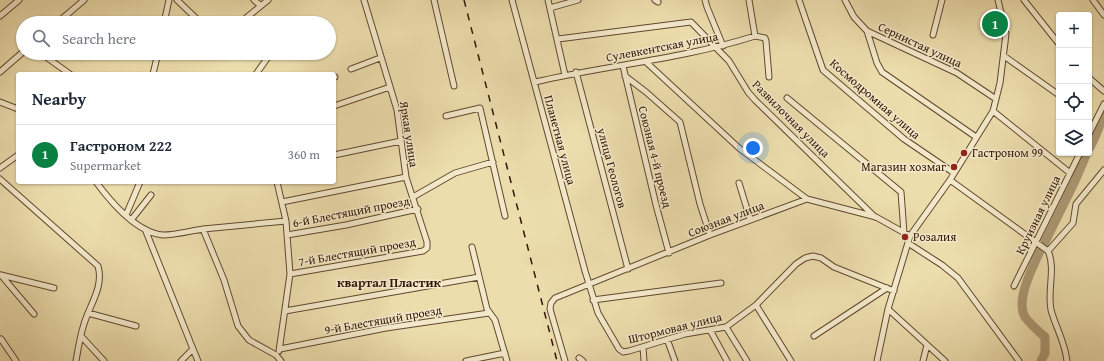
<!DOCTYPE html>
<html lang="en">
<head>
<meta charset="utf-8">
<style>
  :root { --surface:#fff; --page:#f2f2f3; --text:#1f2937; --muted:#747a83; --line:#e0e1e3; --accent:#0b8043 }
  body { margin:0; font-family:"Gentium Book Plus",serif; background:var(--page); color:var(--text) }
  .controls { position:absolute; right:12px; top:12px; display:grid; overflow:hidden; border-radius:4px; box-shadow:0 1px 3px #0004 }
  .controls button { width:36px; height:36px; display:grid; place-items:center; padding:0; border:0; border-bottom:1px solid var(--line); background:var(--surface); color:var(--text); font:20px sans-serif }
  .you { position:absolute; left:753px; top:148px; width:14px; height:14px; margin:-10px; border:3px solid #fff; border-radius:50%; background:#1a73e8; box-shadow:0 0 0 6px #1a73e833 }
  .badge { display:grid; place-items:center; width:26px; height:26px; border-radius:50%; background:var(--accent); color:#fff; font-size:13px; font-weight:700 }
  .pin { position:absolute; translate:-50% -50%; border:2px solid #fff; box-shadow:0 1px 4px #0006 }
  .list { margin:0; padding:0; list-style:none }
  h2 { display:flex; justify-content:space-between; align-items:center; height:52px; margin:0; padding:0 16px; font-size:17px }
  h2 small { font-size:13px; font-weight:400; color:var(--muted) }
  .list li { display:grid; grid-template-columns:26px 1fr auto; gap:12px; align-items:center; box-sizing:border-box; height:60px; padding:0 16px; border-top:1px solid var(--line) }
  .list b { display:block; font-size:15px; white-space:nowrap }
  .list p { margin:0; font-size:13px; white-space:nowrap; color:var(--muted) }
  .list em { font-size:13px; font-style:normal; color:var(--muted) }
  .icon { flex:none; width:22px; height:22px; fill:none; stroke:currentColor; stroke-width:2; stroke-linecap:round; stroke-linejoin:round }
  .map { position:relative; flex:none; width:1104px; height:361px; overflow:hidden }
  .search { position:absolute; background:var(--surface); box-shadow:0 1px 3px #0004; left:16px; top:16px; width:320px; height:44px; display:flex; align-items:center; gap:10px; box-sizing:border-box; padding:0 14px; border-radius:22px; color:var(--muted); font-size:15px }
  .panel { position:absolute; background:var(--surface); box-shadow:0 1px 3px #0004; left:16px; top:72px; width:320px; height:112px; border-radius:4px }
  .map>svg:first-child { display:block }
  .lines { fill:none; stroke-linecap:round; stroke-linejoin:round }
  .river { stroke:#ac9974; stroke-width:9 }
  .street-casing { stroke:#60482f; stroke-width:7 }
  .street { stroke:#f3e9ca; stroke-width:5 }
  .rail { stroke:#311605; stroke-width:1.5; stroke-dasharray:7 7; stroke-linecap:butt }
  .poi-dot { fill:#8f2418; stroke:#f3e9ca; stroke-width:1.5 }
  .labels { text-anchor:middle; stroke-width:3; stroke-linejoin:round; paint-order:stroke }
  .street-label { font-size:12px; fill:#311605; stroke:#f3e9ca }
  .poi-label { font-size:12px; fill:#311605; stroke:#f3e9ca; text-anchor:start }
  .neighbourhood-label { font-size:13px; font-weight:bold; fill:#311605; stroke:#f3e9ca }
</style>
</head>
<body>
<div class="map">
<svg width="1104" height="361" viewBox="0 0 1104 361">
  <rect width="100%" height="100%" fill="#ecddad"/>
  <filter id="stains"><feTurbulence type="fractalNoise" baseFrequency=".005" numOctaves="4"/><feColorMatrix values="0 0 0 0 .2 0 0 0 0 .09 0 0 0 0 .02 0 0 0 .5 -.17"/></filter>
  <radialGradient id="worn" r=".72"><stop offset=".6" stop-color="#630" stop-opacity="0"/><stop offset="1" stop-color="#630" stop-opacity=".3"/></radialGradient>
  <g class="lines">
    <path class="river" d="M 1089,149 C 1095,139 1102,121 1104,110
      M 1045,242 L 1075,181 L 1087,153
      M 1040,251 C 1033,267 1015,300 1025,317 C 1030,324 1038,331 1045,337 L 1045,353 L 1041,361"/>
    <g class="street-casing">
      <path id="street" d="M 177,0 L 201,23
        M 254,0 L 260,5
        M 434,0 L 454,86
        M 512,0 L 585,271 L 598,313 L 619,349 L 623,352 L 629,351 L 685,334 L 726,327 L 756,305 L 796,264 L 805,258 L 813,256 L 821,258 L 834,267 L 894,291
        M 548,0 L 565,75
        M 655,0 L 658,2
        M 705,0 L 707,7 L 723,46
        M 799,0 L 823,70 L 904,139 L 954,173
        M 845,0 L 854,17 L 867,31 L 957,73 L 996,99
        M 1024,0 L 1059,44
        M 1093,0 L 1104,15
        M 550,8 L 578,0
        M 0,16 L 19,0
        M 57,23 L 84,0
        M 164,23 L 169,0
        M 240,23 L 268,0
        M 867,31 L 877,63 L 882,72 L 976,137
        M 933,35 L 942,0
        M 755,36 L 765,38 L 766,41 L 769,77
        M 558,39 L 691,22 L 729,61 L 748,92 L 755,100 L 875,217
        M 294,53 L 295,54
        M 1004,56 L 1059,95
        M 46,57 L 70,74
        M 646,62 L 739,148 L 807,199
        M 623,66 L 656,205 L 669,253
        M 351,69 L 380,58
        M 0,72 L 23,52
        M 576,72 L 628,269
        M 153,74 L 158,53
        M 256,74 L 271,53
        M 625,76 L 646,92 L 680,122 L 700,204 L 710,235
        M 334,77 L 335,77
        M 1089,78 L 1104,91
        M 535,82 C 608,65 683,59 755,36 L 749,0
        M 787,98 L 901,192 L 904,233
        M 0,102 L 18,109
        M 334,106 L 390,87
        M 993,111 L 1070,173
        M 446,116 L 480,108 L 505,216
        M 1089,134 L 1104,104
        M 334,155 L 401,141
        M 0,168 L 18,155
        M 0,179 L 98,266 C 104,287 90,304 84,324 C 80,336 78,349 76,361
        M 950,180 L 1048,251 C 1056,268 1047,291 1051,310 C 1056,328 1065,342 1067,361
        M 96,182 C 110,201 137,233 163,235 C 175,235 190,231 203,229 L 224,280 L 238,326 L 249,340 L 276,355 L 281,361
        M 277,182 L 286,221 L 290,274 L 279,351
        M 739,183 L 750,219
        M 413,197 L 455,173 L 493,162
        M 282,202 L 406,177
        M 126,215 L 140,182
        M 132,219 L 151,195
        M 145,229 L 193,349 L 181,361
        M 203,229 L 286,221
        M 287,235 L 346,225 L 418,209
        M 908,243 L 942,265 L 958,278 L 1019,361
        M 472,247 L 487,309 L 495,320 L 507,361
        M 1048,251 L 1073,223 L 1076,204 L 1104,170
        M 290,274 L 423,251 L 427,248 L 427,242 L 406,177 L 397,110 L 364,0
        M 1,275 L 54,288
        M 1,275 L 34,314
        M 1014,286 L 1080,153
        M 593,300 L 721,283
        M 756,305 L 791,361
        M 888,309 L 945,361
        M 285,311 L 479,277
        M 88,313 L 136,326
        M 726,327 L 747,361
        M 710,330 L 727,361
        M 81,336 L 104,361
        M 814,336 L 887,288
        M 1,339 L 16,361
        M 667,339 L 675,361
        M 643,347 L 644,361
        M 193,349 L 198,361
        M 280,349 L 386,328 L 489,313
        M 579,358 L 583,361
        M 466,361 L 505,353
        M 565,361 L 550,309 L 551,303 L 555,298 L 710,235 L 807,199 L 876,217 L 910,236
        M 877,361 L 888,309 L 910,236 L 950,180 L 993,111 L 1000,83 L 1006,34 L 998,0
        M 923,361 L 927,345"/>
    </g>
    <use href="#street" class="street"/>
    <path class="rail" d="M 464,0 L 557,361"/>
  </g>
  <g class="poi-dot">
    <circle cx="964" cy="153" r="4"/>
    <circle cx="954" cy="167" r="4"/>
    <circle cx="905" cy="237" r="4"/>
  </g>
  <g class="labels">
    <g class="street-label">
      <text transform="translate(920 45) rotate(25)" y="4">Сернистая улица</text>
      <text transform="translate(662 47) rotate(-11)" y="4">Сулевкентская улица</text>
      <text transform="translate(875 99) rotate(41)" y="4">Космодромная улица</text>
      <text transform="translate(791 119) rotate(45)" y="4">Развилочная улица</text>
      <text transform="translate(409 134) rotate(81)" y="4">Яркая улица</text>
      <text transform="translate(560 140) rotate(75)" y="4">Планетная улица</text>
      <text transform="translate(655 157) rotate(76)" y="4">Союзная 4-й проезд</text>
      <text transform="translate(612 168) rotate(75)" y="4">улица Геологов</text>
      <text transform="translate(351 212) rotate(-11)" y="4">6-й Блестящий проезд</text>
      <text transform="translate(1038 215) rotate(-64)" y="4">Круизная улица</text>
      <text transform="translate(726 219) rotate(-21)" y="4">Союзная улица</text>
      <text transform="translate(357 252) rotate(-10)" y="4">7-й Блестящий проезд</text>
      <text transform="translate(383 320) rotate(-10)" y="4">9-й Блестящий проезд</text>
      <text transform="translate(675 328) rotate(-14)" y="4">Штормовая улица</text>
    </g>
    <g class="poi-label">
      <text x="972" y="157">Гастроном 99</text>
      <text x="946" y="171" text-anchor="end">Магазин хозмаг</text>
      <text x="913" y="241">Розалия</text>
    </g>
    <g class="neighbourhood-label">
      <text x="389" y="287">квартал Пластик</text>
    </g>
  </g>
  <rect width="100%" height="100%" filter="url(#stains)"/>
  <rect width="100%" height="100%" fill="url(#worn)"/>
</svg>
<div class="controls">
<button>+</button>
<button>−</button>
<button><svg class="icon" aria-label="locate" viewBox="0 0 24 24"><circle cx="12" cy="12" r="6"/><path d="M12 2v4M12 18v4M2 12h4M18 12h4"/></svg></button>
<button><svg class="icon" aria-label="layers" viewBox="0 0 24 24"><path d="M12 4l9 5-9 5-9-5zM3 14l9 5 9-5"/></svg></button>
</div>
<div class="you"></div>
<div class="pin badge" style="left:995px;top:24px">1</div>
<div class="search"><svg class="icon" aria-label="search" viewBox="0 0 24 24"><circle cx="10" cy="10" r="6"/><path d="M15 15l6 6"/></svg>Search here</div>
<section class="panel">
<h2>Nearby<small></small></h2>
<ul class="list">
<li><span class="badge">1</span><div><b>Гастроном 222</b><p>Supermarket</p></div><em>360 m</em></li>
</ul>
</section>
</div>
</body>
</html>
